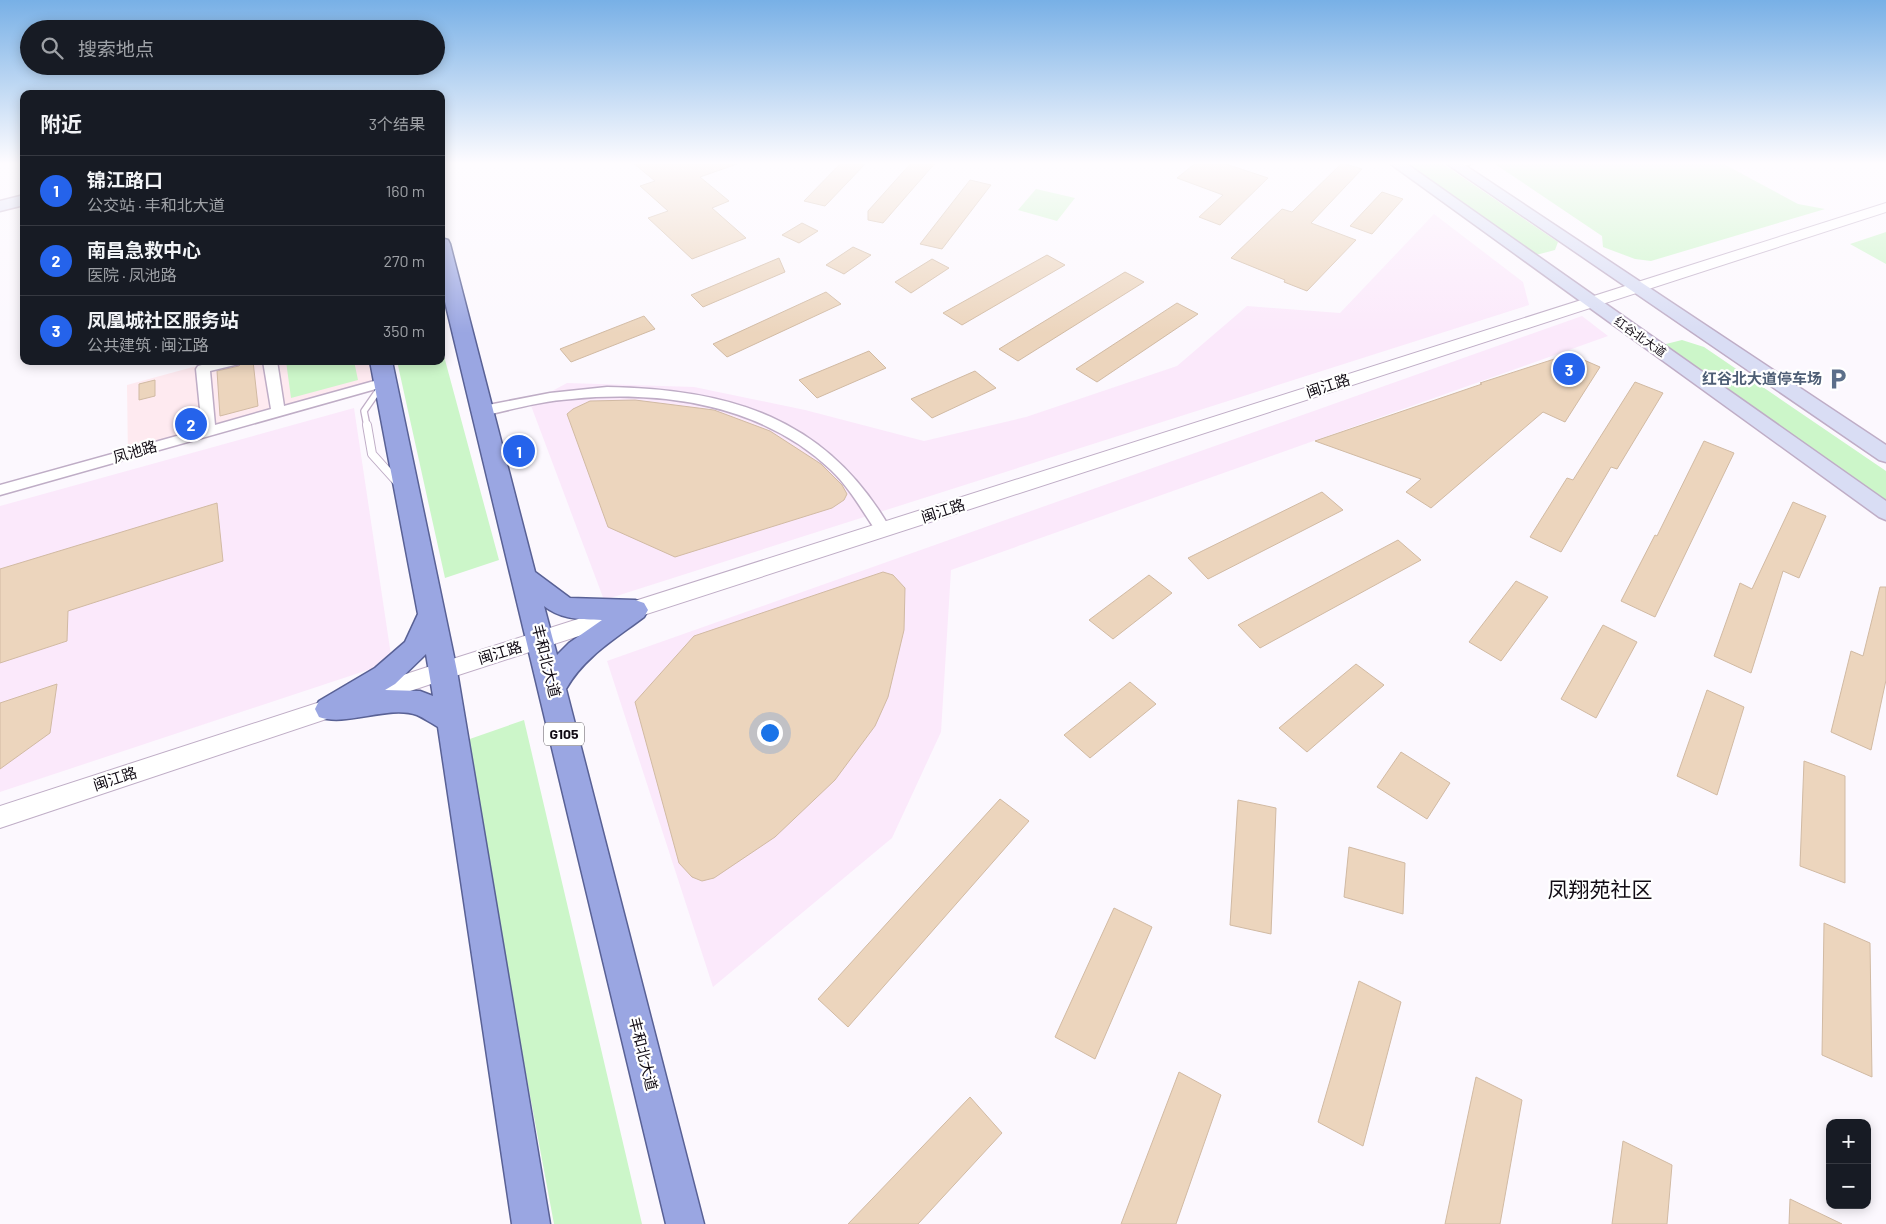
<!DOCTYPE html>
<html lang="zh">
<head>
<meta charset="utf-8">
<style>
  :root { --surface:#171b24; --page:#20242c; --text:#f1f3f6; --muted:#9ea1a6; --line:#363941; --accent:#2563eb }
  body { margin:0; font-family:Barlow,"Noto Sans SC",sans-serif; background:var(--page); color:var(--text) }
  .controls { position:absolute; right:15px; bottom:15px; display:grid; overflow:hidden; border-radius:10px; box-shadow:0 2px 12px #0003 }
  .controls button { width:45px; height:45px; display:grid; place-items:center; padding:0; border:0; border-bottom:1px solid var(--line); background:var(--surface); color:var(--text); font:25px sans-serif }
  .you { position:absolute; left:769px; top:732px; width:18px; height:18px; margin:-12px; border:4px solid #fff; border-radius:50%; background:#1a73e8; box-shadow:0 0 0 8px #1a73e833 }
  .badge { display:grid; place-items:center; width:32px; height:32px; border-radius:50%; background:var(--accent); color:#fff; font-size:16px; font-weight:700 }
  .pin { position:absolute; translate:-50% -50%; border:2px solid #fff; box-shadow:0 1px 5px #0006 }
  .list { margin:0; padding:0; list-style:none }
  h2 { display:flex; justify-content:space-between; align-items:center; height:65px; margin:0; padding:0 20px; font-size:21px }
  h2 small { font-size:16px; font-weight:400; color:var(--muted) }
  .list li { display:grid; grid-template-columns:32px 1fr auto; gap:15px; align-items:center; box-sizing:border-box; height:70px; padding:0 20px; border-top:1px solid var(--line) }
  .list b { display:block; font-size:19px; white-space:nowrap }
  .list p { margin:0; font-size:16px; white-space:nowrap; color:var(--muted) }
  .list em { font-size:16px; font-style:normal; color:var(--muted) }
  .icon { flex:none; width:28px; height:28px; fill:none; stroke:currentColor; stroke-width:2; stroke-linecap:round; stroke-linejoin:round }
  .map { position:relative; flex:none; width:1886px; height:1224px; overflow:hidden }
  .search { position:absolute; background:var(--surface); box-shadow:0 2px 12px #0003; left:20px; top:20px; width:425px; height:55px; display:flex; align-items:center; gap:12px; box-sizing:border-box; padding:0 18px; border-radius:28px; color:var(--muted); font-size:19px }
  .panel { position:absolute; background:var(--surface); box-shadow:0 2px 12px #0003; left:20px; top:90px; width:425px; height:275px; border-radius:10px }
  .map>svg:first-child { display:block }
  .commercial { fill:#fbe9fb }
  .medical { fill:#feeaf0 }
  .green { fill:#ccf6c9 }
  .building { fill:#ecd5bd; stroke:#d1baa3 }
  .lines { fill:none; stroke-linecap:round; stroke-linejoin:round }
  .service-far1-casing { stroke:#bfadc6; stroke-width:8 }
  .service-casing { stroke:#bfadc6; stroke-width:10 }
  .minor-casing { stroke:#bfadc6; stroke-width:3 }
  .tertiary-casing { stroke:#bfadc6; stroke-width:2 }
  .secondary-casing { stroke:#bfadc6; stroke-width:3 }
  .trunk-casing { stroke:#596195; stroke-width:3 }
  .service-far1 { stroke:#fff; stroke-width:5.5 }
  .service { stroke:#fff; stroke-width:8 }
  .minor { fill:#fff; fill-rule:evenodd }
  .tertiary { fill:#fff; fill-rule:evenodd }
  .secondary { fill:#d9ddf4; fill-rule:evenodd }
  .trunk { fill:#9aa6e2; fill-rule:evenodd }
  .labels { text-anchor:middle; stroke-width:4.5; stroke-linejoin:round; paint-order:stroke }
  .far-street-label { font-size:12px; fill:#110b14; stroke:#fff }
  .shield { fill:#fff; stroke:#58545a; stroke-width:1 }
  .shield-label { font-size:14px; font-weight:bold; fill:#110b14 }
  .service-label { font-size:15px; font-weight:bold; fill:#4e5e75; stroke:#fff; text-anchor:end }
  .street-label { font-size:15px; fill:#110b14; stroke:#fff }
  .near-quarter-label { font-size:21px; fill:#110b14; stroke:#fff }
</style>
</head>
<body>
<div class="map">
<svg width="1886" height="1224" viewBox="0 0 1886 1224">
  <rect width="100%" height="100%" fill="#fcf8fe"/>
  <path class="commercial" d="M 1434,214 L 1523,282 L 1529,305 L 604,600 L 530,403 L 567,383 L 694,387 L 805,410 L 924,441 L 1026,417 L 1177,366 L 1247,306 L 1340,313 Z
    M 1582,316 L 1608,336 L 951,570 L 941,732 L 892,838 L 713,987 L 607,661 Z
    M 354,408 L 392,662 L 0,792 L 0,506 Z"/>
  <path class="medical" d="M 215,361 L 372,361 L 379,388 L 128,460 L 127,385 Z"/>
  <path class="green" d="M 1404,162 L 1440,162 L 1558,242 L 1555,250 L 1536,255 L 1530,254 Z
    M 1492,162 L 1720,162 L 1798,204 L 1825,209 L 1651,261 L 1635,259 L 1603,247 L 1602,236 Z
    M 1036,189 L 1075,198 L 1057,221 L 1018,210 Z
    M 1886,232 L 1886,264 L 1850,244 Z
    M 1682,340 L 1704,347 L 1886,471 L 1886,506 L 1662,345 Z
    M 441,345 L 499,560 L 445,578 L 397,361 L 441,361 Z
    M 286,361 L 354,361 L 358,380 L 291,398 Z
    M 524,720 L 642,1224 L 554,1224 L 464,741 Z"/>
  <path class="building" d="M 632,162 L 737,162 L 737,164 L 700,177 L 729,201 L 712,208 L 746,238 L 692,259 L 648,218 L 668,211 L 640,186 L 655,181 Z
    M 842,162 L 867,162 L 825,206 L 804,201 Z
    M 912,162 L 936,162 L 883,223 L 868,220 L 868,211 Z
    M 1197,162 L 1220,162 L 1268,178 L 1220,225 L 1199,217 L 1223,195 L 1177,178 Z
    M 1342,163 L 1362,169 L 1311,223 L 1356,240 L 1307,291 L 1284,282 L 1285,280 L 1231,258 L 1282,209 L 1292,212 Z
    M 970,180 L 991,185 L 942,249 L 920,244 Z
    M 1382,192 L 1403,199 L 1372,234 L 1350,226 Z
    M 802,223 L 818,231 L 799,243 L 782,235 Z
    M 853,247 L 871,255 L 844,274 L 826,265 Z
    M 1047,255 L 1065,265 L 962,325 L 943,313 Z
    M 779,258 L 785,272 L 703,307 L 691,295 Z
    M 932,259 L 949,268 L 911,293 L 895,282 Z
    M 1125,272 L 1144,282 L 1018,361 L 999,349 Z
    M 826,292 L 841,304 L 727,357 L 713,344 Z
    M 1177,303 L 1198,314 L 1097,382 L 1076,369 Z
    M 644,316 L 655,329 L 571,362 L 560,349 Z
    M 869,351 L 886,368 L 817,398 L 799,380 Z
    M 1570,354 L 1600,367 L 1565,422 L 1543,412 L 1431,508 L 1406,492 L 1421,479 L 1315,441 L 1482,384 L 1480,383 Z
    M 253,361 L 258,406 L 220,416 L 217,371 L 239,366 L 242,362 Z
    M 975,371 L 996,388 L 932,418 L 911,399 Z
    M 155,380 L 155,396 L 139,400 L 139,384 Z
    M 1635,382 L 1663,393 L 1617,469 L 1611,467 L 1561,552 L 1530,537 L 1567,478 L 1573,480 Z
    M 635,400 L 714,410 L 770,431 L 821,464 L 842,485 L 847,494 L 844,500 L 832,508 L 675,557 L 608,527 L 567,414 L 573,409 L 590,401 Z
    M 1704,441 L 1734,453 L 1655,617 L 1621,601 L 1655,535 L 1657,536 Z
    M 1322,492 L 1343,510 L 1208,579 L 1188,558 Z
    M 1793,502 L 1826,516 L 1799,578 L 1783,571 L 1751,673 L 1714,656 L 1740,583 L 1752,589 Z
    M 217,503 L 223,561 L 68,611 L 67,641 L 0,663 L 0,569 Z
    M 1398,540 L 1421,560 L 1260,648 L 1238,625 Z
    M 883,572 L 893,575 L 905,588 L 904,630 L 888,697 L 875,726 L 835,780 L 775,837 L 714,878 L 702,881 L 692,877 L 679,863 L 635,702 L 694,636 Z
    M 1149,575 L 1172,593 L 1113,639 L 1089,620 Z
    M 1516,581 L 1548,597 L 1501,661 L 1469,642 Z
    M 1880,587 L 1886,587 L 1886,680 L 1871,750 L 1831,732 L 1851,651 L 1863,656 Z
    M 1603,625 L 1637,642 L 1596,718 L 1561,699 Z
    M 1356,664 L 1384,685 L 1307,752 L 1279,728 Z
    M 1130,682 L 1156,704 L 1090,758 L 1064,735 Z
    M 57,684 L 50,733 L 0,769 L 0,703 Z
    M 1707,690 L 1744,707 L 1717,795 L 1677,776 Z
    M 1401,752 L 1450,783 L 1427,819 L 1377,787 Z
    M 1804,761 L 1845,776 L 1845,883 L 1800,866 Z
    M 1000,799 L 1029,821 L 848,1027 L 818,999 Z
    M 1238,800 L 1276,808 L 1271,934 L 1230,925 Z
    M 1349,847 L 1405,863 L 1403,914 L 1344,897 Z
    M 1114,908 L 1152,927 L 1095,1059 L 1055,1037 Z
    M 1824,923 L 1870,943 L 1872,1077 L 1822,1055 Z
    M 1359,981 L 1401,1002 L 1363,1146 L 1318,1122 Z
    M 1179,1072 L 1221,1095 L 1176,1224 L 1121,1224 Z
    M 1476,1077 L 1522,1100 L 1500,1224 L 1445,1224 Z
    M 970,1097 L 1002,1133 L 918,1224 L 848,1224 Z
    M 1623,1141 L 1672,1165 L 1667,1224 L 1612,1224 Z
    M 1790,1199 L 1842,1224 L 1789,1224 Z"/>
  <g class="lines">
    <g class="service-far1-casing">
      <path id="service-far1" d="M 367,426 L 364,411 L 382,385"/>
    </g>
    <g class="service-casing">
      <path id="service" d="M 367,425 L 372,454 L 399,484"/>
    </g>
    <g class="minor-casing">
      <path id="minor" d="M 1457,162 L 1474,162 L 1469,165 L 1452,167 L 1452,163 Z
        M 217,361 L 240,361 L 239,364 L 210,371 L 215,425 L 271,409 L 263,361 L 277,361 L 284,406 L 385,378 L 392,382 L 390,385 L 0,495 L 0,485 L 202,429 L 196,369 L 198,366 Z
        M 607,387 C 729,389 827,417 891,530 L 888,534 L 878,534 C 863,512 850,488 831,470 C 763,405 663,390 572,399 C 542,401 513,409 483,416 L 476,411 L 483,406 L 550,393 Z"/>
    </g>
    <g class="tertiary-casing">
      <path id="tertiary" d="M 1886,203 L 1886,212 L 443,680 L 0,828 L 0,806 L 443,662 Z"/>
    </g>
    <g class="secondary-casing">
      <path id="secondary" d="M 1388,162 L 1404,162 L 1886,501 L 1886,520 L 1879,517 Z
        M 1444,162 L 1460,162 L 1886,445 L 1886,462 L 1879,460 Z
        M 24,195 L 24,205 L 0,211 L 0,201 Z"/>
    </g>
    <g class="trunk-casing">
      <path id="trunk" d="M 441,238 L 448,240 L 450,244 L 535,572 L 570,598 L 635,600 L 644,603 L 648,610 L 644,617 C 615,639 584,657 566,689 L 704,1224 L 666,1224 L 441,285 ZM 544,606 C 562,620 580,619 602,620 L 569,643 L 557,655 Z
        M 370,361 L 392,361 L 457,671 L 550,1224 L 512,1224 L 438,727 C 431,723 424,718 417,715 C 388,705 346,727 319,717 L 315,709 L 319,701 L 375,668 L 405,642 L 418,614 ZM 426,654 L 433,696 L 420,691 L 385,690 L 395,684 Z"/>
    </g>
    <use href="#service-far1" class="service-far1"/>
    <use href="#service" class="service"/>
    <use href="#minor" class="minor"/>
    <use href="#tertiary" class="tertiary"/>
    <use href="#secondary" class="secondary"/>
    <use href="#trunk" class="trunk"/>
  </g>
  <linearGradient id="sky" x2="0" y2="1"><stop stop-color="#78b0e6"/><stop offset="0.49" stop-color="#fefcff"/><stop offset="1" stop-color="#fefcff" stop-opacity="0"/></linearGradient>
  <rect width="1886" height="333" fill="url(#sky)"/>
  <defs>
    <g id="parking-bare" transform="scale(1.725)"><path d="M-3.5-5.5H1a3.5 3.5 0 0 1 0 7H-1V5.5H-3.5ZM-1-3.4V-.6H.8a1.4 1.4 0 0 0 0-2.8Z" fill="#5c6f8a" stroke="#fff" stroke-width="2.5" paint-order="stroke"/></g>
  </defs>
  <g fill-rule="evenodd">
    <use href="#parking-bare" x="1838" y="379"/>
  </g>
  <g class="labels">
    <g class="far-street-label">
      <text transform="translate(1640 337) rotate(35)" y="4">红谷北大道</text>
    </g>
    <rect class="shield" x="544" y="722.5" width="40" height="23" rx="4"/>
    <g class="shield-label">
      <text x="564" y="739">G105</text>
    </g>
    <g class="service-label">
      <text x="1822" y="384">红谷北大道停车场</text>
    </g>
    <g class="street-label">
      <text transform="translate(1328 386) rotate(-18)" y="5">闽江路</text>
      <text transform="translate(135 452) rotate(-16)" y="5">凤池路</text>
      <text transform="translate(943 511) rotate(-18)" y="5">闽江路</text>
      <text transform="translate(500 653) rotate(-17)" y="5">闽江路</text>
      <text transform="translate(546 661) rotate(76)" y="5">丰和北大道</text>
      <text transform="translate(115 779) rotate(-18)" y="5">闽江路</text>
      <text transform="translate(643 1054) rotate(76)" y="5">丰和北大道</text>
    </g>
    <g class="near-quarter-label">
      <text x="1600" y="897">凤翔苑社区</text>
    </g>
  </g>
</svg>
<div class="controls">
<button>+</button>
<button>−</button>
</div>
<div class="you"></div>
<div class="pin badge" style="left:519px;top:451px">1</div>
<div class="pin badge" style="left:191px;top:424px">2</div>
<div class="pin badge" style="left:1569px;top:369px">3</div>
<div class="search"><svg class="icon" aria-label="search" viewBox="0 0 24 24"><circle cx="10" cy="10" r="6"/><path d="M15 15l6 6"/></svg>搜索地点</div>
<section class="panel">
<h2>附近<small>3个结果</small></h2>
<ul class="list">
<li><span class="badge">1</span><div><b>锦江路口</b><p>公交站 · 丰和北大道</p></div><em>160 m</em></li>
<li><span class="badge">2</span><div><b>南昌急救中心</b><p>医院 · 凤池路</p></div><em>270 m</em></li>
<li><span class="badge">3</span><div><b>凤凰城社区服务站</b><p>公共建筑 · 闽江路</p></div><em>350 m</em></li>
</ul>
</section>
</div>
</body>
</html>
